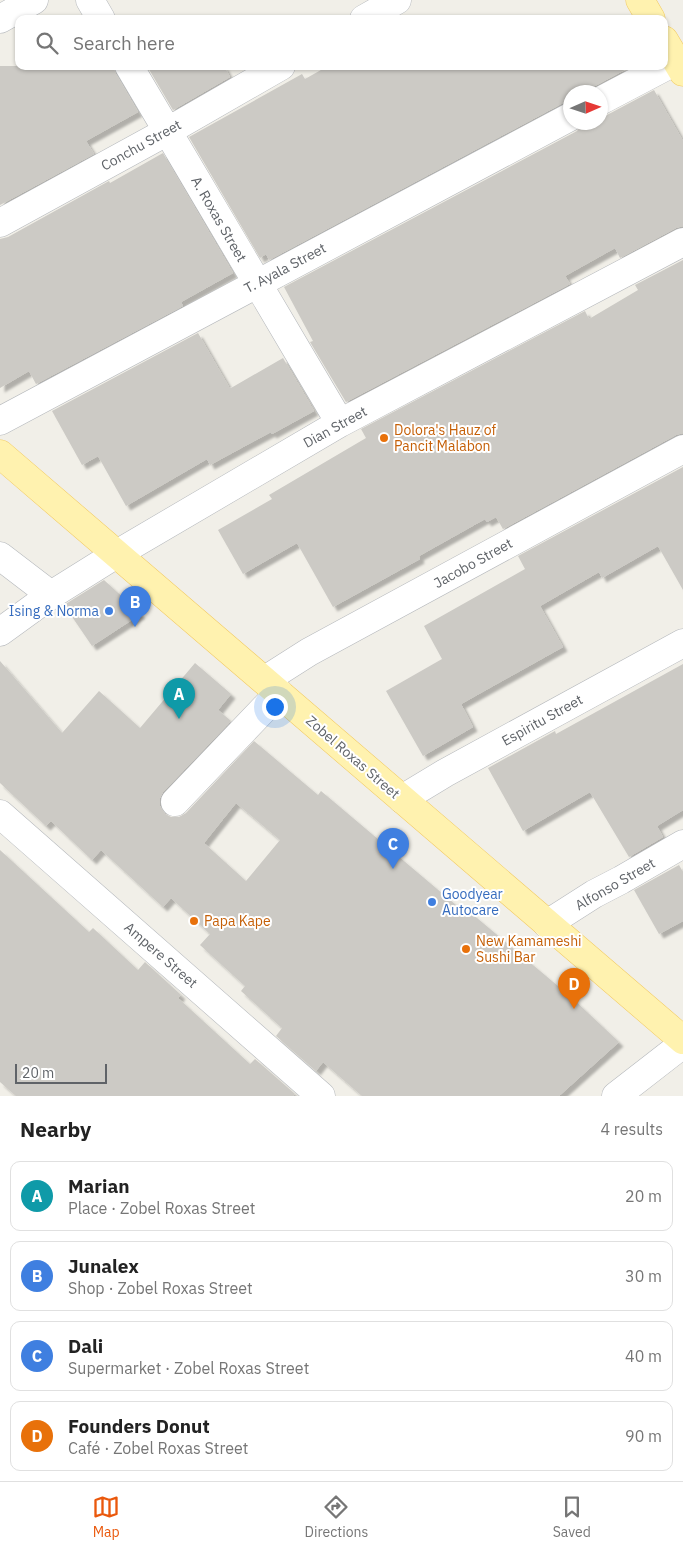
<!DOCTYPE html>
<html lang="en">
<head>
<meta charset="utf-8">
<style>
  :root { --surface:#fff; --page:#f2f2f2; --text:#222; --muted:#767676; --line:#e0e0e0; --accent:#ea580c }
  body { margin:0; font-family:"IBM Plex Sans",sans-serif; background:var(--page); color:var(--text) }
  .compass { position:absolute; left:563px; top:85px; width:45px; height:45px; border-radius:50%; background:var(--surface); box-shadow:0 1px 4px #0004; rotate:87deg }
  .scale { position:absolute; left:15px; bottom:12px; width:92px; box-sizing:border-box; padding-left:5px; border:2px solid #5f6368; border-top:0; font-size:14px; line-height:18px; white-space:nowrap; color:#5f6368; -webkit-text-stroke:4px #fff; paint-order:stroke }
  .you { position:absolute; left:274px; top:706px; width:18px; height:18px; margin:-12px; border:4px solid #fff; border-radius:50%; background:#1a73e8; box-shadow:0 0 0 8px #1a73e833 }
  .badge { display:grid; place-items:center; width:32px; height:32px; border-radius:50%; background:var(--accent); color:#fff; font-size:16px; font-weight:700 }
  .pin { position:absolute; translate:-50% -41px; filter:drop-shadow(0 1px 2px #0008) }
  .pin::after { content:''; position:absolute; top:26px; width:18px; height:15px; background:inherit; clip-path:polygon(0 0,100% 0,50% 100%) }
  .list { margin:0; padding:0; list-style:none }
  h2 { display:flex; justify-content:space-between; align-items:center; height:65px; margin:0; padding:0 20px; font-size:21px }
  h2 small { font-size:16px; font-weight:400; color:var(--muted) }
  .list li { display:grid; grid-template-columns:32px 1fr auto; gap:15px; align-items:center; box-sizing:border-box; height:70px; margin:0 10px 10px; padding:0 10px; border:1px solid var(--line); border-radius:10px }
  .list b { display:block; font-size:19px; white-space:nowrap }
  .list p { margin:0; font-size:16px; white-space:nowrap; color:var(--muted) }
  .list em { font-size:16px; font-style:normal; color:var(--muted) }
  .icon { flex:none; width:28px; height:28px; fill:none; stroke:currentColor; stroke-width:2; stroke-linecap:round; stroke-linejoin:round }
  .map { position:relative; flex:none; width:683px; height:1096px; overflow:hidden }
  .search { position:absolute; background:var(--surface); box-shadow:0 1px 4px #0004; left:15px; right:15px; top:15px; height:55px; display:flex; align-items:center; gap:12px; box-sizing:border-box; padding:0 18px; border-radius:10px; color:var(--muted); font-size:19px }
  .sheet { height:385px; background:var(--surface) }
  nav { display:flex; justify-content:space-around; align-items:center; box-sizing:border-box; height:70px; border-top:1px solid var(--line); background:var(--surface); font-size:14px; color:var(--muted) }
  nav a { display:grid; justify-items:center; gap:2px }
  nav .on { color:var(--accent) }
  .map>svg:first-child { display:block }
  .building { fill:#cccac5; fill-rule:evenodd; filter:url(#shadow) }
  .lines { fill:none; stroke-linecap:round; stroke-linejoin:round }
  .minor-casing { stroke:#b5b8bc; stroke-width:29 }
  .major-casing { stroke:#f2c960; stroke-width:29 }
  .minor { stroke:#fff; stroke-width:28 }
  .major { stroke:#fff2af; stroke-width:28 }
  .food-dot { fill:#e8710a; stroke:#fff; stroke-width:2 }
  .shop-dot { fill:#3f7fe0; stroke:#fff; stroke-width:2 }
  .labels { text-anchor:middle; stroke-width:4; stroke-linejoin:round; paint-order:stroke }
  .street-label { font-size:14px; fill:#5f6368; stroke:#fff }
  .food-label { font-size:14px; fill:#c56008; stroke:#fff; text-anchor:start }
  .shop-label { font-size:14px; fill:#366cbe; stroke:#fff; text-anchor:end }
</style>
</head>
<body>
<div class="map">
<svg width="683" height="1096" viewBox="0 0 683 1096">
  <defs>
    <filter id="shadow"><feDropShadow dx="4.5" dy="4.5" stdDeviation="1" flood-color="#0004"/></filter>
  </defs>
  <rect width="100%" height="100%" fill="#f1efe8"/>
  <path class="building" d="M 0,66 L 113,66 L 116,74 L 138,112 L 86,141 L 94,154 L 0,205 Z
    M 147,66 L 224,66 L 230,77 L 173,110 Z
    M 328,66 L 632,66 L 593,87 L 587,92 L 570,92 L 570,101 L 563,103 L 269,260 L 266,254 L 260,258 L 189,137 L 302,74 L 305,79 Z
    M 654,90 L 683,141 L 683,226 L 676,228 L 620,258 L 615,248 L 565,276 L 570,284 L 346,402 L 310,342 L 313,341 L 284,287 L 577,131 L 584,122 L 600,122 L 600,116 L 607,115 Z
    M 163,153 L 233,273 L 181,302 L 183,306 L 36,384 L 29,371 L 0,388 L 0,239 L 8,237 L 109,181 L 110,183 Z
    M 683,260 L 683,433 L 676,435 L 503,529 L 496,517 L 487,522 L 485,519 L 419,556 L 420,559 L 333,607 L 297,543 L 243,574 L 218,530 L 272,499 L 269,495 L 366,438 L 361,429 L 585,311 L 589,319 L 638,290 L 635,285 Z
    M 198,333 L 229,387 L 231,388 L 283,358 L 314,411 L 272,434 L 271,432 L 210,465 L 207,459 L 126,506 L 98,456 L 82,465 L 52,411 Z
    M 683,467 L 683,590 L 658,546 L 602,578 L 599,572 L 540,606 L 563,647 L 461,704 L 473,727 L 423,756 L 386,691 L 442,659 L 424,626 L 525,569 L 518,556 Z
    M 104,580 L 141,614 L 92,646 L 64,605 Z
    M 0,661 L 62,733 L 99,691 L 140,728 L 195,663 L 231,694 L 218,710 L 231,721 L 163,792 L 160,798 L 160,806 L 165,814 L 171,817 L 179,817 L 186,813 L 254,741 L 318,795 L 321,791 L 469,916 L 471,913 L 571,997 L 619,1042 L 559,1096 L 362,1096 L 323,1062 L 316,1071 L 276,1036 L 282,1028 L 241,991 L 245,986 L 200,945 L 210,934 L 171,898 L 163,907 L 101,850 L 92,860 L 51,821 L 46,826 L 0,783 ZM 236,803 L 280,840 L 246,881 L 204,843 Z
    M 683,664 L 683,810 L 657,826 L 663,837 L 629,857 L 590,792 L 523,831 L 488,768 L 555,731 L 556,734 Z
    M 0,850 L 89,932 L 93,928 L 138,970 L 145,962 L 181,995 L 178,998 L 250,1064 L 255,1059 L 295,1094 L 293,1096 L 16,1096 L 0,1082 Z
    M 679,865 L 683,872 L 683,921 L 659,934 L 634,890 Z"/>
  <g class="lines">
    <g class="minor-casing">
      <path id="minor" d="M 90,0 L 101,19
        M 0,19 L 34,0
        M 364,19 L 397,0
        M 129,66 L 340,423
        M 600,101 L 676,61
        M 0,223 L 168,131 L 281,66
        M 0,421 L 570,117
        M 0,556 L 51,595
        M 0,632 L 51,595 L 115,555 L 340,423 L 683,242
        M 265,680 L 309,652 L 683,449
        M 402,799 L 445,773 L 683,643
        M 175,802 L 279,693
        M 0,814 L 321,1096
        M 547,924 L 594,894 L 621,880 L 683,844
        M 616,1096 L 683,1044"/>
    </g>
    <g class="major-casing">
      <path id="major" d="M 640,0 L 651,19
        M 664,40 L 683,72
        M 0,454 L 683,1040"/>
    </g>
    <use href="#minor" class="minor"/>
    <use href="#major" class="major"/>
  </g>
  <g class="food-dot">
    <circle cx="384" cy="438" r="5"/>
    <circle cx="194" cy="921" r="5"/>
    <circle cx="466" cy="949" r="5"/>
  </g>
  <g class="shop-dot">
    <circle cx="109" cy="611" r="5"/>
    <circle cx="432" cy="902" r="5"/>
  </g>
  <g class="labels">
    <g class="street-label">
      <text transform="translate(141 145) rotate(-29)" y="5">Conchu Street</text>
      <text transform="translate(219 219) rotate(60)" y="5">A. Roxas Street</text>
      <text transform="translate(285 268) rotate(-28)" y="5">T. Ayala Street</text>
      <text transform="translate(335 427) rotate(-29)" y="5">Dian Street</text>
      <text transform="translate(473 563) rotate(-29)" y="5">Jacobo Street</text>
      <text transform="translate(542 720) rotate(-29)" y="5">Espiritu Street</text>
      <text transform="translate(353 757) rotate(41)" y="5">Zobel Roxas Street</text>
      <text transform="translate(615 884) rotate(-30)" y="5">Alfonso Street</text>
      <text transform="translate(161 955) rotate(41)" y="5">Ampere Street</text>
    </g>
    <g class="food-label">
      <text x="394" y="435">Dolora's Hauz of<tspan x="394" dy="16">Pancit Malabon</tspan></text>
      <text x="204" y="926">Papa Kape</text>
      <text x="476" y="946">New Kamameshi<tspan x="476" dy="16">Sushi Bar</tspan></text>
    </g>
    <g class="shop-label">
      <text x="99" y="616">Ising &amp; Norma</text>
      <text x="442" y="899" text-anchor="start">Goodyear<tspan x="442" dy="16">Autocare</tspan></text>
    </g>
  </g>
</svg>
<svg class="compass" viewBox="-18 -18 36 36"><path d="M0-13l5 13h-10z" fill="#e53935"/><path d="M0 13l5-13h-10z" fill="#767676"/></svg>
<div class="scale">20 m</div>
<div class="you"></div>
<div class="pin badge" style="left:179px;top:719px;background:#0f9aa8">A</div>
<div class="pin badge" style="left:135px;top:627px;background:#3f7fe0">B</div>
<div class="pin badge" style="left:393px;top:869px;background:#3f7fe0">C</div>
<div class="pin badge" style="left:574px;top:1009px;background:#e8710a">D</div>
<div class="search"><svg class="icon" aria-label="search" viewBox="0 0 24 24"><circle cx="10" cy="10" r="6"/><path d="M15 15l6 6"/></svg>Search here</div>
</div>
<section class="sheet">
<h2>Nearby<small>4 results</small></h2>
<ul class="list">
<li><span class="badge" style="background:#0f9aa8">A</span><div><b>Marian</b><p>Place · Zobel Roxas Street</p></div><em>20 m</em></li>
<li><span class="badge" style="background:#3f7fe0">B</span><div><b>Junalex</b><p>Shop · Zobel Roxas Street</p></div><em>30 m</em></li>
<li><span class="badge" style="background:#3f7fe0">C</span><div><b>Dali</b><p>Supermarket · Zobel Roxas Street</p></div><em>40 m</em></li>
<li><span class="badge" style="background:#e8710a">D</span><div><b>Founders Donut</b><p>Café · Zobel Roxas Street</p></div><em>90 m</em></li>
</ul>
</section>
<nav>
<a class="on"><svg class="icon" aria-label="map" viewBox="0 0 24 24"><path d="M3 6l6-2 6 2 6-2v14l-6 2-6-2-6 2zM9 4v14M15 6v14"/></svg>Map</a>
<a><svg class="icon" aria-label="directions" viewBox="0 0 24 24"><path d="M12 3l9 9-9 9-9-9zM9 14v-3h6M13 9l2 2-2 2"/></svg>Directions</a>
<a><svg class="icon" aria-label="saved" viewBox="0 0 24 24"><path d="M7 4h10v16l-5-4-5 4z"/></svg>Saved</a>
</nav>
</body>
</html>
